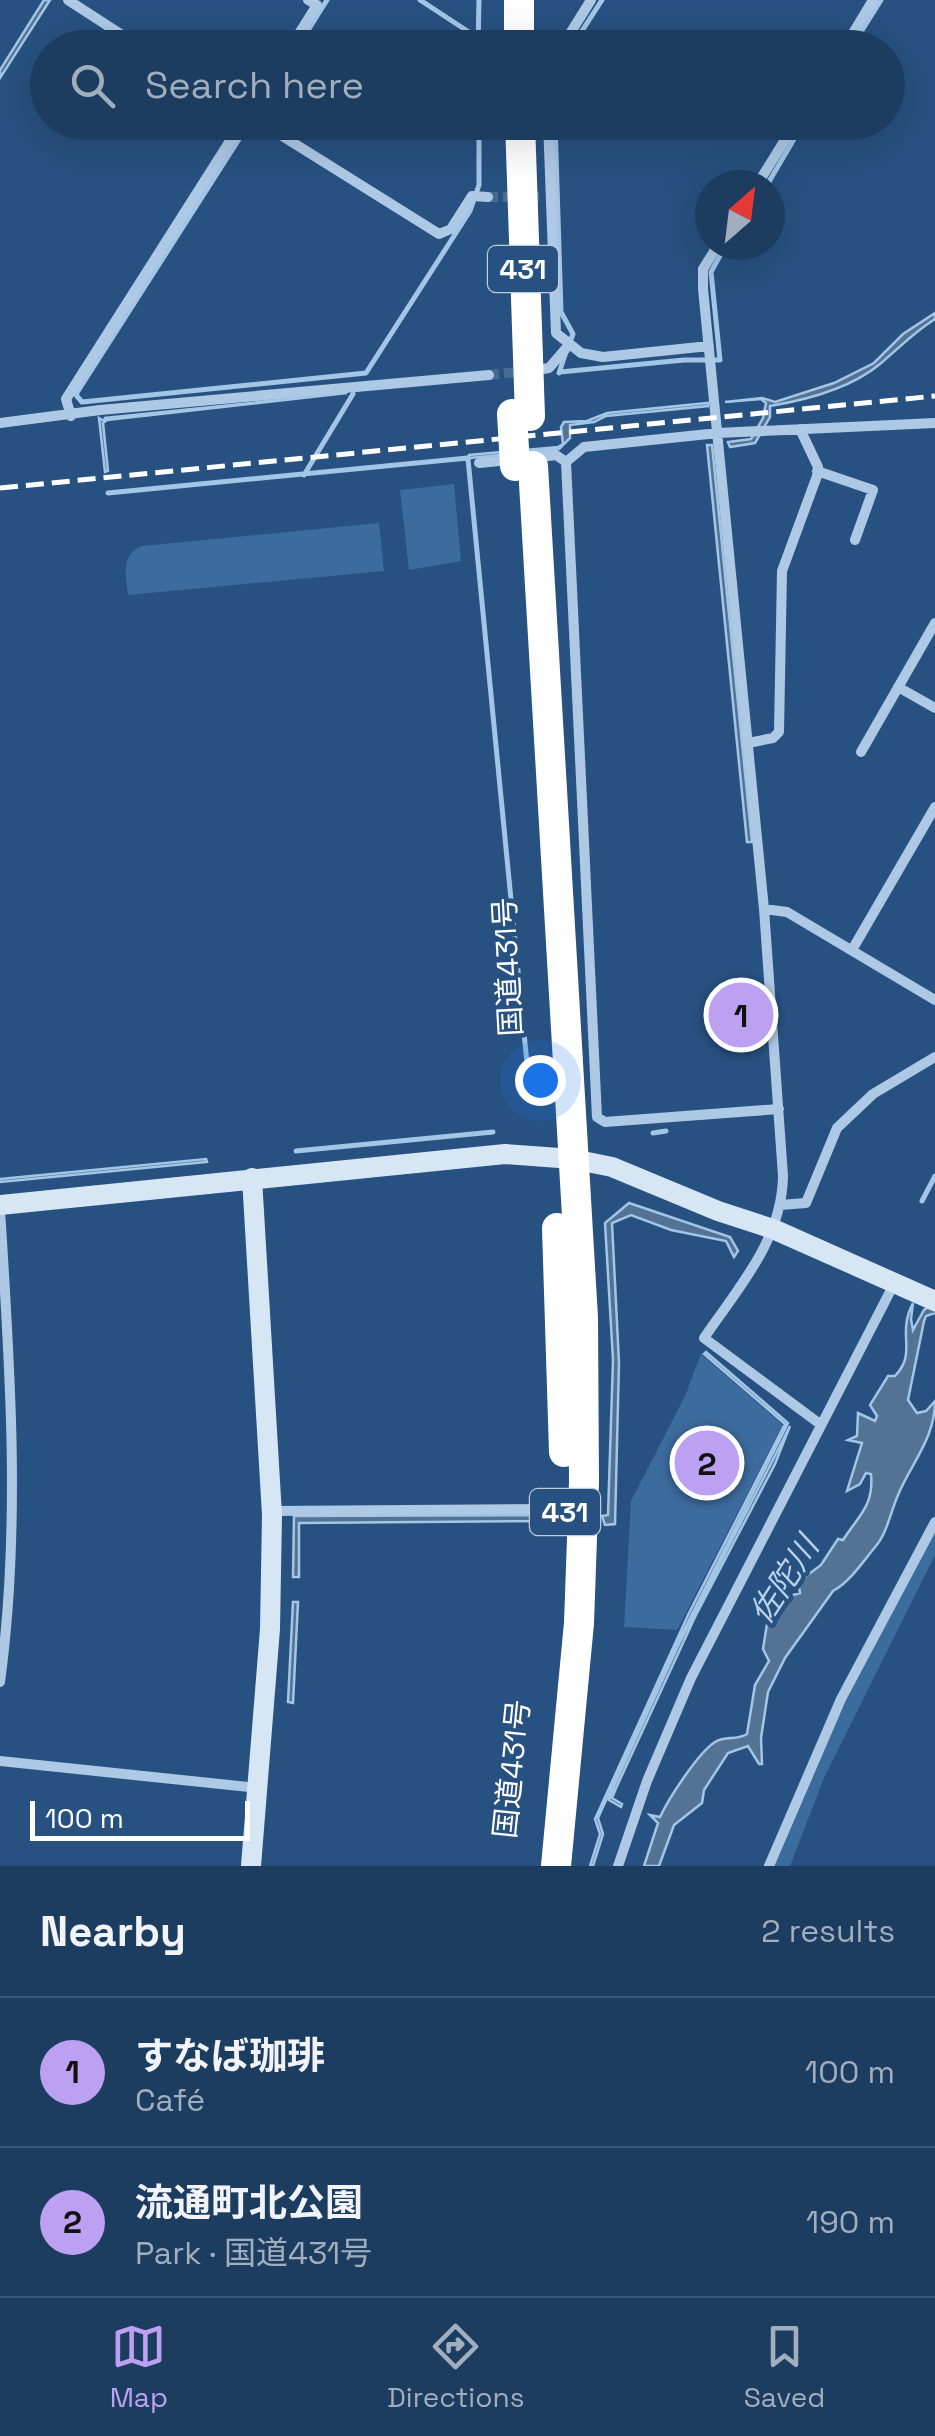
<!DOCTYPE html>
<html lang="en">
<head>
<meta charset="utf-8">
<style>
  :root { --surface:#1d3d60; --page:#254466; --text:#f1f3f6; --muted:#a0aebd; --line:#3b5675; --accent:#bca0f2 }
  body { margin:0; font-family:"Space Grotesk","Noto Sans JP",sans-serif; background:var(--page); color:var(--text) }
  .compass { position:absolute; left:695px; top:170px; width:90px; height:90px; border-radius:50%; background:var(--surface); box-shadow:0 10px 40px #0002; rotate:28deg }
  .scale { position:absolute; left:30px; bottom:25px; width:220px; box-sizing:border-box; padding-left:10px; border:5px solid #fff; border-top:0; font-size:28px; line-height:35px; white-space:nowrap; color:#fff; -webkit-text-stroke:8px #275180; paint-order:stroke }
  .you { position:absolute; left:540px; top:1080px; width:35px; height:35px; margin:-25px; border:8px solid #fff; border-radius:50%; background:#1a73e8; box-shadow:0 0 0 15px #1a73e833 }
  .badge { display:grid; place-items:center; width:65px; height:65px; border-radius:50%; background:var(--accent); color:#111; font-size:32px; font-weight:700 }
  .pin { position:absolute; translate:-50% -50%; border:5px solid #fff; box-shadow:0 2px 10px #0006 }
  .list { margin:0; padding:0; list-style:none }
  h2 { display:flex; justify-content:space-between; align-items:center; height:130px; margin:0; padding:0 40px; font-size:42px }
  h2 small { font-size:32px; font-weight:400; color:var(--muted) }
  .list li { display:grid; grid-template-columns:65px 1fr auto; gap:30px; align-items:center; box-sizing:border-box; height:150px; padding:0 40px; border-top:2px solid var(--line) }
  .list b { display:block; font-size:38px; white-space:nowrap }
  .list p { margin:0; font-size:32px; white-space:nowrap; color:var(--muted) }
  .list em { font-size:32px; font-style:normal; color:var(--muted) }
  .icon { flex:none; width:55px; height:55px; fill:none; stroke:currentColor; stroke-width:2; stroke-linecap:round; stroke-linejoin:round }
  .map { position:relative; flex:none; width:935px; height:1866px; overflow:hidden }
  .search { position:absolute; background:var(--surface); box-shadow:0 10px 40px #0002; left:30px; right:30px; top:30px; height:110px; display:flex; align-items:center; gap:25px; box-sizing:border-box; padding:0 35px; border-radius:55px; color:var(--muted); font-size:38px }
  .sheet { height:430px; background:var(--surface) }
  nav { display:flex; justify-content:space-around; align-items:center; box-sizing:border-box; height:140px; border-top:2px solid var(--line); background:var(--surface); font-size:28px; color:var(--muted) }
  nav a { display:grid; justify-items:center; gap:5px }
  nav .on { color:var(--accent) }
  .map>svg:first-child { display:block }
  .green { fill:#3c6b9d }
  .water { fill:#547293; stroke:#a3c5e6; stroke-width:2.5 }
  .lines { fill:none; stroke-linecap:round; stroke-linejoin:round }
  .stream { stroke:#a3c5e6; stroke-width:5 }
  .street-tunnel { stroke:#476b93; stroke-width:10; stroke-dasharray:10 5; stroke-linecap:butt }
  .street { stroke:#aec9e6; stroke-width:10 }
  .secondary { stroke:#d7e6f5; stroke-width:20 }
  .highway { stroke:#fff; stroke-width:30 }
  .rail { stroke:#fff; stroke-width:5; stroke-dasharray:18 8; stroke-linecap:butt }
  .highway-bridge { stroke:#fff; stroke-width:30 }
  .labels { text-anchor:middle; stroke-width:9; stroke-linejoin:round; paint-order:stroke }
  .shield { fill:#275180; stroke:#becbd9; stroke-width:2.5 }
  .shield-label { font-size:28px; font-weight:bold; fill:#fff }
  .street-label { font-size:30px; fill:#fff; stroke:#275180 }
  .water-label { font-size:32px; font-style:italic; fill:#b9d3ed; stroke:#275180 }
</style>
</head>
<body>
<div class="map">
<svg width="935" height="1866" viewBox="0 0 935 1866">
  <rect width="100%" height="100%" fill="#275180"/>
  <path class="green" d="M 454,484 L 461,561 L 409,570 L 400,490 Z
    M 379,523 L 384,571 L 128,595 C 126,575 120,555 142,546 Z
    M 701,1354 L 783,1425 L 677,1630 L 624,1627 L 631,1501 L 685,1396 Z
    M 935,1527 L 935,1555 L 824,1778 L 790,1866 L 772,1866 L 840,1709 Z"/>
  <path class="water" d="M 44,0 L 50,0 L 0,78 L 0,70 Z
    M 935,313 L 935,319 C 914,332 899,348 880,364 C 851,388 806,400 770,406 L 770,417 L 755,443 L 730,447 L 728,442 L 751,439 L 763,418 L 766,403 L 761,399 L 725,402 L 762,398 L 775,402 L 834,383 L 874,363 L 903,334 Z
    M 347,393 L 107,420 L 103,423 L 108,471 L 105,472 L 99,418 L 104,421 L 105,418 Z
    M 708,403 L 708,406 L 606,416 L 594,422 L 570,425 L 570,438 L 559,449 L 470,458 L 466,461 L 469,455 L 558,447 L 563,444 L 561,427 L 564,422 L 587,421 L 607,413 Z
    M 707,445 L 712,445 L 752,842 L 747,842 Z
    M 206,1159 L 207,1162 L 0,1182 L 0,1179 Z
    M 629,1203 L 730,1237 L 738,1251 L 734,1257 L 726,1241 L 671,1230 L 631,1215 L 612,1223 L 619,1363 L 615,1524 L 605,1525 L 602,1516 L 608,1515 L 613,1360 L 605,1223 Z
    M 913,1303 L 911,1319 L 913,1330 L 924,1310 L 935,1303 L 935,1313 L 926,1316 L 924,1321 L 908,1400 L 917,1413 L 926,1411 L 935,1401 C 935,1438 912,1462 898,1495 C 891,1511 887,1533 876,1546 C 864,1560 850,1582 833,1591 L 785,1658 L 768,1692 L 761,1738 L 762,1764 L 759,1764 L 748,1746 L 728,1753 L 704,1790 L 702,1803 L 674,1825 L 659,1866 L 644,1866 L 658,1823 L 650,1815 L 660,1817 C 669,1798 698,1753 715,1742 C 726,1735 736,1741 747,1734 L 755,1685 L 769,1661 L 763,1649 L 768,1618 L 778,1613 L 793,1595 L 800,1593 L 798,1582 L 821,1565 L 838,1539 L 843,1540 C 859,1515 874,1506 871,1474 L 866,1473 L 860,1484 L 847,1491 L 862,1443 L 848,1440 L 857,1436 L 858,1413 L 875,1421 L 877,1416 L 870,1405 L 888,1376 L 895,1376 C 918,1352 896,1335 913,1303 Z
    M 706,1352 L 788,1423 L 672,1654 L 598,1818 L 603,1834 L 593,1866 L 590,1866 L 600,1834 L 595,1819 L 688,1615 L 785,1424 L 704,1354 Z
    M 790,1426 L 775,1464 L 695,1617 L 617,1786 L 612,1798 L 622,1804 L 621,1807 L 609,1800 L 614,1786 L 678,1646 Z
    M 545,1515 L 546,1521 L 299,1523 L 299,1577 L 293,1577 L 294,1516 Z
    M 293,1602 L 298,1602 L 293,1703 L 288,1702 Z"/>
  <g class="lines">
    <path class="stream" d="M 420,0 L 478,38
      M 297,48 L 327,0
      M 478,48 L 479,0
      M 571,48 L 602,0
      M 851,48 L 881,0
      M 250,122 L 78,391 L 76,395 L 82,402 L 366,373 L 470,211 L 479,185 L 479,122
      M 555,122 L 561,312 L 573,334 L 570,342
      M 767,185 L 804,122
      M 560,372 L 684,360 L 720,360 L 711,272 L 726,245
      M 559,373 L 566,352
      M 468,459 L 530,1094
      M 304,475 L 353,394
      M 108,493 L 468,458
      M 653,1133 L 666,1131
      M 296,1151 L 493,1132
      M 922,1201 L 935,1176"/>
    <path class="street-tunnel" d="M 488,197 L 539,197
      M 489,375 L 527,371"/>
    <path class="street" d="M 68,0 L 142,48
      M 290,48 L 317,5 L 308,0
      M 561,48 L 591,0
      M 844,48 L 873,0
      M 260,122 L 439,234 L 451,229 L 472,196 L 488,197
      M 548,122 L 556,333 L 581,353 L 603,357 L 709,346
      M 757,185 L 796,122
      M 718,245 L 703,269 L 703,289 L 764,909 L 783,1176 C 782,1240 738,1288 704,1338 L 820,1424
      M 543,369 L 549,368 L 568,346
      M 71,416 L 66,399 L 242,122
      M 0,423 L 100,410 L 489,375
      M 533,458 L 556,455 L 566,462 L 597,1117 L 605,1122 L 779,1109
      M 566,462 L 584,447 L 718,433 L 935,423
      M 479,463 L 511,460
      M 817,471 L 873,490 L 855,540
      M 898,687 L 935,708
      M 748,743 L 773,738 L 779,732 L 782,571 L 817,476 L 818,467 L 800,429
      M 861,752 L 935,623
      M 764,909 L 787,912 L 935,1000
      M 852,950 L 935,807
      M 780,1205 L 806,1203 L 837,1128 L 873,1094 L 935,1057
      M 0,1210 C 10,1366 21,1527 0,1682
      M 273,1511 L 551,1509
      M 0,1761 L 258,1788
      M 618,1866 L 647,1781 L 691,1678 L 895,1282
      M 769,1866 L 841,1699 L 935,1522"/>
    <path class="secondary" d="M 0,1205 L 505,1154 L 573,1159 L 612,1167 L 718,1211 L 773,1229 L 935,1301
      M 251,1866 L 270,1629 L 272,1515 L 252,1178"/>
    <path class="highway" d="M 519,0 L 519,48
      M 520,122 L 530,416
      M 533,466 L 583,1318 L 584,1482 L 579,1623 L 556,1866
      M 557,1228 L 564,1452"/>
    <path class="rail" d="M 0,488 L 935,396"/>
    <path class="highway-bridge" d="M 512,414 L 515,466"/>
  </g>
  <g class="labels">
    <g class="shield">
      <rect x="488" y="246" width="70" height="46" rx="8"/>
      <rect x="530" y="1489" width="70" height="46" rx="8"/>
    </g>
    <g class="shield-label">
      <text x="523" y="279">431</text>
      <text x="565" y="1522">431</text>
    </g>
    <g class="street-label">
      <text transform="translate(508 967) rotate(-93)" y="10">国道431号</text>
      <text transform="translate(512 1769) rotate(-84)" y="10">国道431号</text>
    </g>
    <g class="water-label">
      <text transform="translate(784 1580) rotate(-57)" y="11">佐陀川</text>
    </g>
  </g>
</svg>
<svg class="compass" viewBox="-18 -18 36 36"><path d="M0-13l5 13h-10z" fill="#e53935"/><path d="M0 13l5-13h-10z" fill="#a0aebd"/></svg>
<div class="scale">100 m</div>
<div class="you"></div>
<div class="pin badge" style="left:741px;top:1015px">1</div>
<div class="pin badge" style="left:707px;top:1463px">2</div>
<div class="search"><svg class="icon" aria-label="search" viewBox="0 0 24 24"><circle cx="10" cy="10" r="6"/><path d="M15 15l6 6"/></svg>Search here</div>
</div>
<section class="sheet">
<h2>Nearby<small>2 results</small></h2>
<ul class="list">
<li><span class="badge">1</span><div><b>すなば珈琲</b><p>Café</p></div><em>100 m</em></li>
<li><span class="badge">2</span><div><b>流通町北公園</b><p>Park · 国道431号</p></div><em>190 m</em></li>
</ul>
</section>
<nav>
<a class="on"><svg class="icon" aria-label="map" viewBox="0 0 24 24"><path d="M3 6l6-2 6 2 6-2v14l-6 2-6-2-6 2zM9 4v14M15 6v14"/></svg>Map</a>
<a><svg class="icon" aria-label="directions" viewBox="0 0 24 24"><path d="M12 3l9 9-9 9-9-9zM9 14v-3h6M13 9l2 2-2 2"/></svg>Directions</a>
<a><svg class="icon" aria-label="saved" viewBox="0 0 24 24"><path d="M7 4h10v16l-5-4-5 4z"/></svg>Saved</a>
</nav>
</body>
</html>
